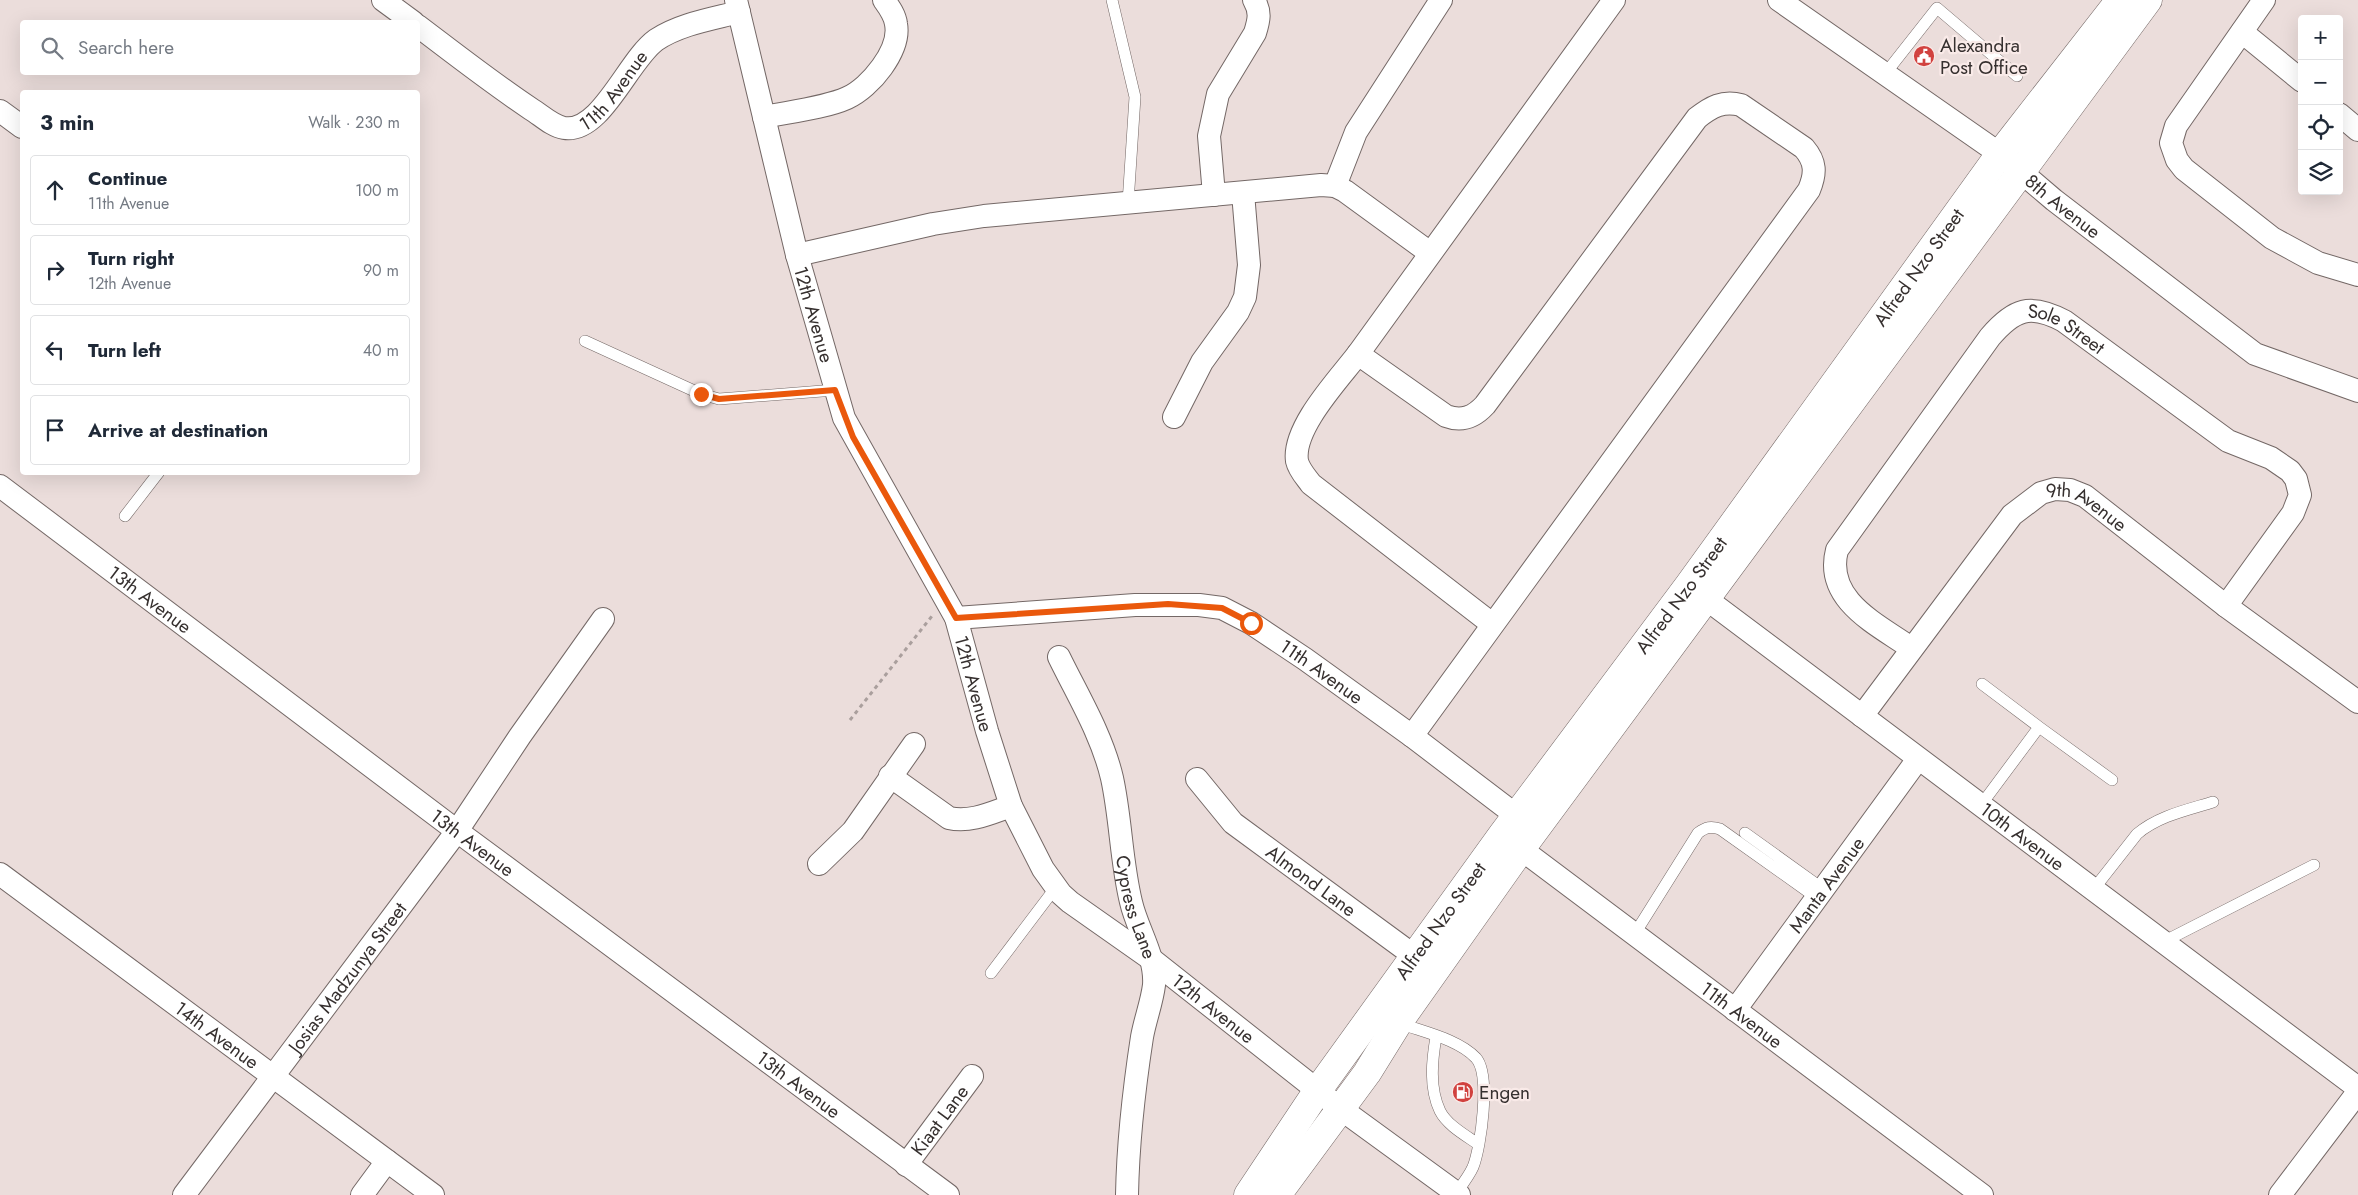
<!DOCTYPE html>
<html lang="en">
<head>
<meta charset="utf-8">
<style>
  :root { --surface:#fff; --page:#f6f6f7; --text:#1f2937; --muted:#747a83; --line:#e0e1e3 }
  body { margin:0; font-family:Jost,sans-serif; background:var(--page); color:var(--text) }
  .controls { position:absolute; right:15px; top:15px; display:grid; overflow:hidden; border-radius:5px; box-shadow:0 5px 20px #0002 }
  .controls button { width:45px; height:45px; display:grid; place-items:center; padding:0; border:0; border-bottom:1px solid var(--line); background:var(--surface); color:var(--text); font:25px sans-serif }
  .stop { position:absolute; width:15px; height:15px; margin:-11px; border:4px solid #ea580c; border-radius:50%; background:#fff }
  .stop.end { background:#ea580c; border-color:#fff; box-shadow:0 1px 5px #0008 }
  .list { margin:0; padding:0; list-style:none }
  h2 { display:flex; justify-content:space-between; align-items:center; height:65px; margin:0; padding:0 20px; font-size:21px }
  h2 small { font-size:16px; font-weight:400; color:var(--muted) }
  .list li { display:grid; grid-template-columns:32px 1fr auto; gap:15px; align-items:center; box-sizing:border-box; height:70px; margin:0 10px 10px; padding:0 10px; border:1px solid var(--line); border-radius:5px }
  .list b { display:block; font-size:19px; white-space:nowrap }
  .list p { margin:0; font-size:16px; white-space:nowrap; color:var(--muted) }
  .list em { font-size:16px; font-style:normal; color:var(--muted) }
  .icon { flex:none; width:28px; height:28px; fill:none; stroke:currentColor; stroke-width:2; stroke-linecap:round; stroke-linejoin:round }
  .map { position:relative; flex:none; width:2358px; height:1195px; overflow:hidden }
  .search { position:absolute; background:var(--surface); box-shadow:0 5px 20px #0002; left:20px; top:20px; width:400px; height:55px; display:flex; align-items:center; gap:12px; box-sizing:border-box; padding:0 18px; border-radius:5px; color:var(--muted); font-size:19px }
  .panel { position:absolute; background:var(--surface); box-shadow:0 5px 20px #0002; left:20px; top:90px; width:400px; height:385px; border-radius:5px }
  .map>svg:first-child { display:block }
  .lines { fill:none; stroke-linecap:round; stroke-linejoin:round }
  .lane-casing { stroke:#746866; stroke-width:12 }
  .street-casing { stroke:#746866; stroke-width:24 }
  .secondary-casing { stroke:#746866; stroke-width:29 }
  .path { stroke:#aa9f9d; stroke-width:3; stroke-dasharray:4 4; stroke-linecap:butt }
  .lane { stroke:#fff; stroke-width:11 }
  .street { stroke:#fff; stroke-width:22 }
  .secondary { stroke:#fff; stroke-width:28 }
  .route { stroke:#ea580c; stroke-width:6 }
  .labels { text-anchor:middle; stroke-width:4.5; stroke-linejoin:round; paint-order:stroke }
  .poi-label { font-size:19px; fill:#36302f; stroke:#f9eae8; text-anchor:start }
  .street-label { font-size:19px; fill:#36302f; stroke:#f9eae8 }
</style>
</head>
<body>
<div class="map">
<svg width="2358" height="1195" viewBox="0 0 2358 1195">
  <rect width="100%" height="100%" fill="#ebdddb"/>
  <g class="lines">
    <g class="lane-casing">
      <path id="lane" d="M 1112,0 L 1135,97 L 1128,203
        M 1885,74 L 1937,8 L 2017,76
        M 585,341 L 701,394 L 719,399 L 835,390
        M 125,516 L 159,472
        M 1982,684 L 2039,727
        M 1981,805 L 2039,727 L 2112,780
        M 1745,833 L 1823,889
        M 2093,890 L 2137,834 C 2158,816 2187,810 2213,802
        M 1634,935 L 1698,833 C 1706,827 1711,826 1720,829 L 1817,898
        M 2163,942 L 2314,865
        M 991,973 L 1056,887
        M 1399,1023 C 1423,1032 1458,1039 1476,1058 C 1491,1075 1481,1147 1473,1167 C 1469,1176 1462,1185 1456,1193
        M 1436,1037 C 1432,1060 1429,1088 1440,1111 C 1447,1125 1465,1135 1478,1144"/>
    </g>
    <g class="street-casing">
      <g id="street">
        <path d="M 383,0 L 413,22"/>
        <path id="s1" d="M 736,0 L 797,255 L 844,418 L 956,618 L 987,731 L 1011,806 L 1043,869 L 1061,894 L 1070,902 L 1151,959 L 1341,1109 L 1459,1195"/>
        <path id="s2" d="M 1779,0 L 2000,154 L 2054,200 L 2255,354 L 2358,391"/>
        <path d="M 2264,0 L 2176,126 L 2171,143 L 2177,160 L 2184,169 L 2272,238 L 2318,263 L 2358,275"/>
        <path id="s3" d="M 418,26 C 455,54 492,83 531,109 C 541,115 552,126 564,128 C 601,134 628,60 656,40 C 680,24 712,19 739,12"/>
        <path d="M 2242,32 L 2302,81"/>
        <path d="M 0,111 L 22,127"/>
        <path d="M 2339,114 L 2358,130"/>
        <path d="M 764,117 C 788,112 825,108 847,98 C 870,88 901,50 896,24 C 895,15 889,7 884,0"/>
        <path d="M 1335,186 L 1356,132 L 1441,0"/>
        <path d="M 1214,195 L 1209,136 L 1218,94 L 1255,33 C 1259,20 1261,12 1254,0"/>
        <path d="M 797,255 L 933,224 L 984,216 L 1321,185 L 1335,186 L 1345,191 L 1430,253"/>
        <path d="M 1358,354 L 1446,416 C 1462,422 1474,417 1485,405 L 1697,118 C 1711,107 1723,100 1741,105 L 1804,148 C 1816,162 1816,173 1809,190 L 1412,736"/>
        <path d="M 1174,417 L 1202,362 L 1238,312 L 1245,297 L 1249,265 L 1243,193"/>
        <path id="s4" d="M 0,486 L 457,831 L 948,1195"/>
        <path id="s5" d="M 1693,589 L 2358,1088"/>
        <path id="s6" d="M 956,618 L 1135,605 L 1199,605 L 1222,608 L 1251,623 L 1305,659 L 1412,736 L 1530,826"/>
        <path d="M 1492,624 L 1311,484 C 1306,477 1299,470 1297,461 C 1292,428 1339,379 1358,354 L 1614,0"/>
        <path id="s7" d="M 1911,648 C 1877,624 1824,600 1837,550 L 1990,337 C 2014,309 2030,303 2064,321 L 2228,441 L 2271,458 L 2290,471 L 2296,479 L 2300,495 L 2293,513 L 2226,606"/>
        <path id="s8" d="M 1059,657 C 1078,696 1102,735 1112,778 C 1121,819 1121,861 1131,902 C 1137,929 1156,956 1154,985 C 1152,1002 1145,1020 1142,1037 C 1134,1089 1128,1142 1127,1195"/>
        <path id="s9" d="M 1862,716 L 2012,515 L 2041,493 L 2055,489 L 2070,490 L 2085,496 L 2226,606 L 2358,702"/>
        <path d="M 890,776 L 949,818 C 970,823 991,813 1011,806"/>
        <path id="s10" d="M 1197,779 L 1233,823 L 1428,966"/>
        <path id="s11" d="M 1509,840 L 1982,1195"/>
        <path d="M 819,864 L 853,831 L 914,744"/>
        <path id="s12" d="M 0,874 L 433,1195"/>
        <path id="s13" d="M 1735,1010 L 1918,759"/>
        <path id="s14" d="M 906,1165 L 972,1076"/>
        <path id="s15" d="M 184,1195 L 457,831 L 520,736 L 603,619"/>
        <path d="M 362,1195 L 387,1161"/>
        <path d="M 2280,1195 L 2358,1092"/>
      </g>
    </g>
    <g class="secondary-casing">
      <g id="secondary">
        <path id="s16" d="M 1248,1195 L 1318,1090 L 1502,835 L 1689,585 L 2000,154 L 2120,0"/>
        <path d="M 1277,1195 L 1367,1073 L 1398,1023 L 1521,849 L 2148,0"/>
      </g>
    </g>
    <path class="path" d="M 850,720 L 932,616"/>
    <use href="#lane" class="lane"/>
    <use href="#street" class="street"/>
    <use href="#secondary" class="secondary"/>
  </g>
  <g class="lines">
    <path class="route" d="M 701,394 L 719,399 L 835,390 L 853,437 L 956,618 L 1168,604 L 1222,608 L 1251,623"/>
  </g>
  <defs>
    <g id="civic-disc" transform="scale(1.125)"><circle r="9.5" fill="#d1423f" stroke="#f9eae8"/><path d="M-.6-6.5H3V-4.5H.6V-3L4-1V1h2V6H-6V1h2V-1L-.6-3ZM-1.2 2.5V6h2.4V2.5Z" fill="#fff"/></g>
    <g id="fuel-disc" transform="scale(1.125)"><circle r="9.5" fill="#d1423f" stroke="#f9eae8"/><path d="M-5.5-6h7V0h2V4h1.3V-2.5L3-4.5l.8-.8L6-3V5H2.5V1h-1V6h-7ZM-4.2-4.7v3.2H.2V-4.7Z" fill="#fff"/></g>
  </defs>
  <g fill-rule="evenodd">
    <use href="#civic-disc" x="1924" y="56"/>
    <use href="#fuel-disc" x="1463" y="1092"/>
  </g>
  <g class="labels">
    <g class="poi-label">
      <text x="1940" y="52">Alexandra<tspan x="1940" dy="22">Post Office</tspan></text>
      <text x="1479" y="1099">Engen</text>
    </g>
    <g class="street-label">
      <text dy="7" stroke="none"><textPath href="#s3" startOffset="244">11th Avenue</textPath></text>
      <text dy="7" stroke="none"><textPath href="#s2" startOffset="351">8th Avenue</textPath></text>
      <text dy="7" stroke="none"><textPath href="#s16" startOffset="1145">Alfred Nzo Street</textPath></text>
      <text dy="7" stroke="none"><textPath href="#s1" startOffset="324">12th Avenue</textPath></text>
      <text dy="7" stroke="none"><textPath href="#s7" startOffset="485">Sole Street</textPath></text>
      <text dy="7" stroke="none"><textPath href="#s9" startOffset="338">9th Avenue</textPath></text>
      <text dy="7" stroke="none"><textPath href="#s16" startOffset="740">Alfred Nzo Street</textPath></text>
      <text dy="7" stroke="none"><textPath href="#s4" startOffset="188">13th Avenue</textPath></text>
      <text dy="7" stroke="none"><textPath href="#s6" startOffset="385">11th Avenue</textPath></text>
      <text dy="7" stroke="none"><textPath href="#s1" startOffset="729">12th Avenue</textPath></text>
      <text dy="7" stroke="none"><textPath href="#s5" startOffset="412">10th Avenue</textPath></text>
      <text dy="7" stroke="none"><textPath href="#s4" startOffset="592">13th Avenue</textPath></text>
      <text dy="7" stroke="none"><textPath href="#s10" startOffset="154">Almond Lane</textPath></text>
      <text dy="7" stroke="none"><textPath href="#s13" startOffset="155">Manta Avenue</textPath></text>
      <text dy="7" stroke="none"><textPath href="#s8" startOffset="264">Cypress Lane</textPath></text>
      <text dy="7" stroke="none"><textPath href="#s16" startOffset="335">Alfred Nzo Street</textPath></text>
      <text dy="7" stroke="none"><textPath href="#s15" startOffset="272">Josias Madzunya Street</textPath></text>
      <text dy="7" stroke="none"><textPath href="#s1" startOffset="1149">12th Avenue</textPath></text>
      <text dy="7" stroke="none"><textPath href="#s11" startOffset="291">11th Avenue</textPath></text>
      <text dy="7" stroke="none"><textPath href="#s12" startOffset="270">14th Avenue</textPath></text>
      <text dy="7" stroke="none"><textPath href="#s4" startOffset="998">13th Avenue</textPath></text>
      <text dy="7" stroke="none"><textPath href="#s14" startOffset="56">Kiaat Lane</textPath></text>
    </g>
  </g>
</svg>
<div class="controls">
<button>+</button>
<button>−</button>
<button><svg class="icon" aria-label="locate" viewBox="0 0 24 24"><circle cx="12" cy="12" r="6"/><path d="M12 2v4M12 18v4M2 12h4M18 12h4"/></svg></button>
<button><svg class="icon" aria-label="layers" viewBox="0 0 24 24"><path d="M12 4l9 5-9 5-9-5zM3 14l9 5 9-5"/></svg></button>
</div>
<div class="stop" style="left:1251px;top:623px"></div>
<div class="stop end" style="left:701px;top:394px"></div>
<div class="search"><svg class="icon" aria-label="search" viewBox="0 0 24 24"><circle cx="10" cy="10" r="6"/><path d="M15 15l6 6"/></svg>Search here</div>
<section class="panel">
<h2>3 min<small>Walk · 230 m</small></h2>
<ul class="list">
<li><svg class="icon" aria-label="ahead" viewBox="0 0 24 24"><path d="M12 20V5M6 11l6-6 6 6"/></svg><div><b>Continue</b><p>11th Avenue</p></div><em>100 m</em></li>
<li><svg class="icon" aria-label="right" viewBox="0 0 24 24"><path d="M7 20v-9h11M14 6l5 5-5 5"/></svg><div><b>Turn right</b><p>12th Avenue</p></div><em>90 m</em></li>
<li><svg class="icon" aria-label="left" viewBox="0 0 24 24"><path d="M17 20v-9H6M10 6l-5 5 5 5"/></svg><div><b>Turn left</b></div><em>40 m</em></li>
<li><svg class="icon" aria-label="arrive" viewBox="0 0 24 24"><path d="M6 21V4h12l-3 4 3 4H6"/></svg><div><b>Arrive at destination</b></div></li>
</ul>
</section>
</div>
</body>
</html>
